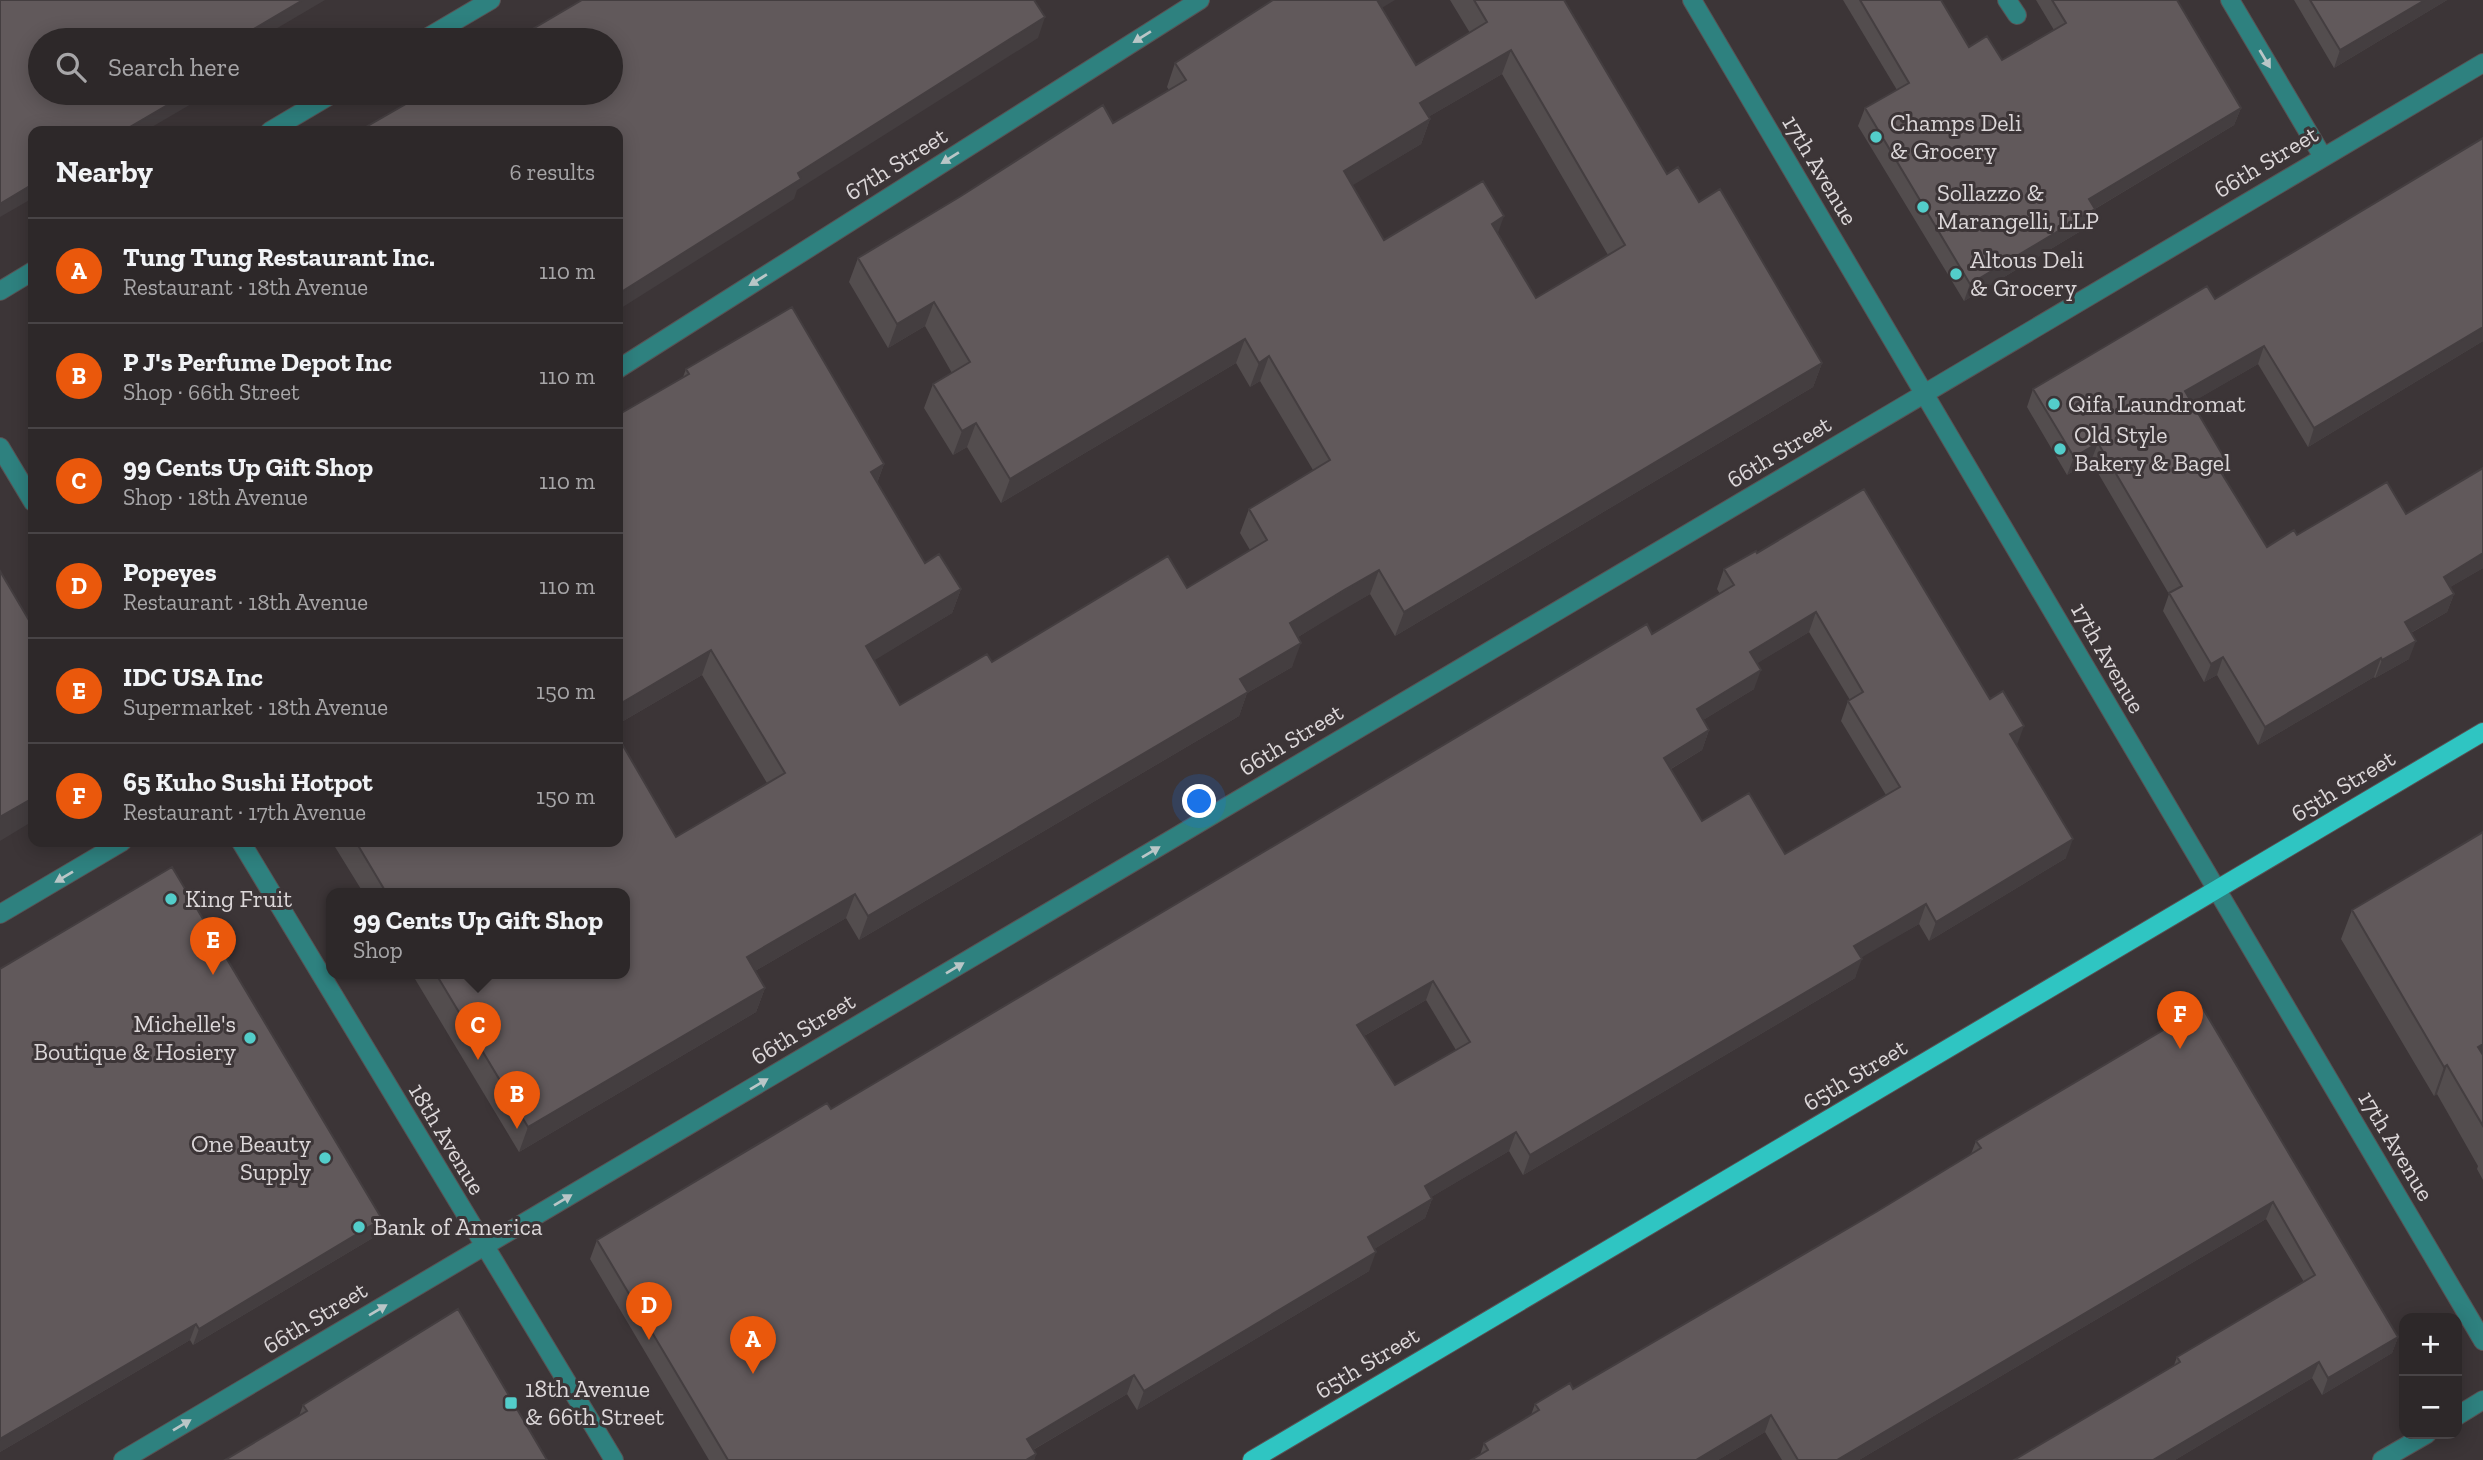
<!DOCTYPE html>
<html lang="en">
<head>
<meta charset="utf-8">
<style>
  :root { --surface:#2d2829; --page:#353031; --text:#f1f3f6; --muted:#a7a6a8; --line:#484446; --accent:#ea580c }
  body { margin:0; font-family:"Zilla Slab",serif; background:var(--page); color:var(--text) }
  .controls { position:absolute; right:21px; bottom:21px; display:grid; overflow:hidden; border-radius:14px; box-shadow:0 4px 18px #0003 }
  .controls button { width:63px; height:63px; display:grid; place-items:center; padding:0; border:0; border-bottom:2px solid var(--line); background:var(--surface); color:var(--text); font:35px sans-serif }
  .you { position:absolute; left:1200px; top:802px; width:24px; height:24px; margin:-18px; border:5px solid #fff; border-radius:50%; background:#1a73e8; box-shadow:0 0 0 10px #1a73e833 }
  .badge { display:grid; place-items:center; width:46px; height:46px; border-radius:50%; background:var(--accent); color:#fff; font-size:23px; font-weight:700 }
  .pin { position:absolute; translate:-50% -58px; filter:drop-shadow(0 2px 4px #0008) }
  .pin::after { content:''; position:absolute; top:37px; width:24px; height:21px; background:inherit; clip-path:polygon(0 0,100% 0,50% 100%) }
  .popup { position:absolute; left:326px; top:888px; width:304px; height:91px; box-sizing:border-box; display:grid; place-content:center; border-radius:14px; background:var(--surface); filter:drop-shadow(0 2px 5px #0005); font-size:23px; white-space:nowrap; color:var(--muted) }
  .popup b { font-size:26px; color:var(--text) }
  .popup::after { content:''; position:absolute; left:50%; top:100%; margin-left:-14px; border:14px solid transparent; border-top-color:var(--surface) }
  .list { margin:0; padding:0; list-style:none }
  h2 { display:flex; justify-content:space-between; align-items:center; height:91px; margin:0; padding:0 28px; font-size:30px }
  h2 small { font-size:23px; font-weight:400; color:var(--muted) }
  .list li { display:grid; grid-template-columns:46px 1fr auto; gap:21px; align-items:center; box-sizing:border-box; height:105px; padding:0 28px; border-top:2px solid var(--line) }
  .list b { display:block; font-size:26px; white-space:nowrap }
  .list p { margin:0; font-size:23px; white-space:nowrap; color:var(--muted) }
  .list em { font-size:23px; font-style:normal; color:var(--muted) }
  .icon { flex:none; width:38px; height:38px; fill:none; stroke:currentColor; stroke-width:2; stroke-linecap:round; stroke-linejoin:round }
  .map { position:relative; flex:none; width:2483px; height:1460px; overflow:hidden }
  .search { position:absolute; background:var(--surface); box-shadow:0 4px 18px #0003; left:28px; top:28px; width:595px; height:77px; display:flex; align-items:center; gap:18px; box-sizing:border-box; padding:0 24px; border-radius:38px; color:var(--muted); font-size:26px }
  .panel { position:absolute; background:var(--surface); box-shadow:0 4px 18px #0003; left:28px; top:126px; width:595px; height:721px; border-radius:14px }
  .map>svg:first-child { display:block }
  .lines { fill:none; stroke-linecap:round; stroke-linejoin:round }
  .minor-casing { stroke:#595254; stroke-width:20 }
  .major-casing { stroke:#595254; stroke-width:20 }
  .minor { stroke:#2e817f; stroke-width:18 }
  .major { stroke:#2fc5c2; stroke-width:18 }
  .wall { fill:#534d4e; fill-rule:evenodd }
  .shaded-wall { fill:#443e40 }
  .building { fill:#61595b; stroke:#443e40; stroke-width:2; fill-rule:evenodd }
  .oneway { fill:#b9c6c7 }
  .poi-dot { fill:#53cdca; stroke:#3c3537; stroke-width:2.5 }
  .labels { text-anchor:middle; stroke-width:6; stroke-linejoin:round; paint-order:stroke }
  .poi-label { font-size:24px; fill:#dcd7d9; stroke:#3c3537; text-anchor:start }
  .street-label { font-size:24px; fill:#dcd7d9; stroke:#3c3537 }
</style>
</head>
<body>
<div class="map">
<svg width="2483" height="1460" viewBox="0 0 2483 1460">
  <rect width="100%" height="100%" fill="#3c3537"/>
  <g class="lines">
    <g class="minor-casing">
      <path id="minor" d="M 1692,0 L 2483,1341
        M 2007,0 L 2017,15
        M 2230,0 L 2323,157
        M 423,40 L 491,0
        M 270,131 L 334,93
        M 0,291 L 33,271
        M 618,369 L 1200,0
        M 0,447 L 33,502
        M 241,842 L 614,1460
        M 0,914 L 122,842
        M 2457,1416 L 2483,1400
        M 123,1460 L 2483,63
        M 2382,1460 L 2427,1434"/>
    </g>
    <g class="major-casing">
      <path id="major" d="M 1252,1460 L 2483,732"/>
    </g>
    <use href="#minor" class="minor"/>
    <use href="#major" class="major"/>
  </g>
  <path class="wall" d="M 1450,0 L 1564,0 L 1667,174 L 1699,202 L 1822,363 L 1813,387 L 1395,636 L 1370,594 L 1335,614 L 1298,637 L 1292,667 L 1247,693 L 1239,716 L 859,940 L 846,918 L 755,971 L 765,988 L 756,1012 L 519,1152 L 412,974 L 625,974 L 625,894 L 364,894 L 332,842 L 618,842 L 676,837 L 767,783 L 702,675 L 618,724 L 618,415 L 683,377 L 686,369 L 884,464 L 877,483 L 925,563 L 961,589 L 952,613 L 874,660 L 900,705 L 992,662 L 1187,588 L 1250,550 L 1240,533 L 1249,509 L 1313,470 L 1260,381 L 1250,387 L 1236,363 L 1001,503 L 967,447 L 953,455 L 924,408 L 933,384 L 952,373 L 925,326 L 888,348 L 849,282 L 858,258 L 1113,123 L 1169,90 L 1167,87 L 1175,63 L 1382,8 L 1416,65 L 1470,33 ZM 1502,74 L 1608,255 L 1536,298 L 1498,233 L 1384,240 L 1352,185 L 1421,144 L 1430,119 L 1428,117 Z
    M 1843,0 L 1941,0 L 1969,47 L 2002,60 L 2054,30 L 2036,0 L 2177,0 L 2241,108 L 2234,125 L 2095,209 L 2089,226 L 1964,301 L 1858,126 L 1865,108 L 1897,90 Z
    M 2294,0 L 2447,0 L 2334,68 Z
    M 2483,138 L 2483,341 L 2308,447 L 2258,364 L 2192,402 L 2228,464 L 2223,476 L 2267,547 L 2297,535 L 2406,514 L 2483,468 L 2483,568 L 2450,587 L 2454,594 L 2447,612 L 2411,633 L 2409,659 L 2375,678 L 2374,677 L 2258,745 L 2217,675 L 2204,682 L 2163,611 L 2169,594 L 2091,461 L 2067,475 L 2027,407 L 2033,389 L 2215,299 Z
    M 33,334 L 33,354 L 29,347 Z
    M 1757,553 L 2017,745 L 2066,858 L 1929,941 L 1919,924 L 1885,943 L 1861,957 L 1855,978 L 1523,1175 L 1509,1151 L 1431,1197 L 1432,1199 L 1425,1218 L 1374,1249 L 1369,1271 L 1137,1410 L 1127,1394 L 1033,1450 L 1036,1454 L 1034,1460 L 709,1460 L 590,1259 L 597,1240 L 831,1109 L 1720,594 L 1717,589 L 1724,569 ZM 1809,632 L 1850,700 L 1848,701 L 1841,721 L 1886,795 L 1785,854 L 1702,821 L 1671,769 L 1702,750 L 1709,730 L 1703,720 L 1754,689 L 1757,663 ZM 1426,1000 L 1456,1050 L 1395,1085 L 1364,1036 Z
    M 2483,832 L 2483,1180 L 2477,1169 L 2478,1166 L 2437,1094 L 2434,1096 L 2341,939 L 2352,910 Z
    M 0,969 L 382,1219 L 376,1236 L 193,1345 L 190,1340 L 0,1452 Z
    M 2202,1007 L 2398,1337 L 2392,1353 L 2322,1395 L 2312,1378 L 2175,1460 L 2014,1460 L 2174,1365 L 2177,1357 L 2304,1282 L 2266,1219 L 1859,1460 L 1782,1460 L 1765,1432 L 1718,1460 L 1471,1460 L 1480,1455 L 1484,1443 L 1531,1415 L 1535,1404 L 1573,1389 L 1876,1212 L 1971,1154 L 1976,1141 Z
    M 303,1405 L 547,1460 L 299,1416 Z"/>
  <path class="shaded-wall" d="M 303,0 L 325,0 L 257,40 L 235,40 Z
    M 1371,0 L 1395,0 L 1365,18 Z
    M 2425,0 L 2447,0 L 2334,68 L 2340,50 Z
    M 1045,17 L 1038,38 L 797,190 L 794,199 L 618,310 L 618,294 L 798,173 Z
    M 1511,50 L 1502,74 L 1411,127 L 1420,103 Z
    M 188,93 L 210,93 L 145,131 L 123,131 Z
    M 2241,108 L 2234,125 L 2083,216 L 2089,199 Z
    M 1430,119 L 1421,144 L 1335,196 L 1344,171 Z
    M 33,184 L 33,198 L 0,217 L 0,204 Z
    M 2095,209 L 2089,226 L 1964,301 L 1970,284 Z
    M 1504,216 L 1495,241 L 1492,224 Z
    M 934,302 L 925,326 L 888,348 L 897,324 Z
    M 2483,327 L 2483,341 L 2308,447 L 2314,428 Z
    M 1245,339 L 1236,363 L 1001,503 L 1010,479 Z
    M 2264,346 L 2258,364 L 2179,410 L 2185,391 Z
    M 1269,356 L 1260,381 L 1250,387 L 1259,363 Z
    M 1822,363 L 1813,387 L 1395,636 L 1404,612 Z
    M 976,423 L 967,447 L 953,455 L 962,431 Z
    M 2098,443 L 2091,461 L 2067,475 L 2074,457 Z
    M 884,464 L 875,488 L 871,472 Z
    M 2228,464 L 2221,482 L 2219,469 Z
    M 2483,553 L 2483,568 L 2437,595 L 2444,577 Z
    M 1379,570 L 1370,594 L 1281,647 L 1290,623 Z
    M 961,589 L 952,613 L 857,671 L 866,646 Z
    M 2454,594 L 2447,612 L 2398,640 L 2405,622 Z
    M 1816,612 L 1809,632 L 1743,672 L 1750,652 Z
    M 2416,641 L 2409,659 L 2375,678 L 2382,660 Z
    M 1301,643 L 1292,667 L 1247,693 L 1239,716 L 859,940 L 868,916 L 1240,679 Z
    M 711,650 L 702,675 L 618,724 L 618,705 Z
    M 2223,657 L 2217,675 L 2204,682 L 2211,664 Z
    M 2381,658 L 2374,677 L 2258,745 L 2265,727 Z
    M 1761,670 L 1754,689 L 1690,728 L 1697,709 Z
    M 2024,726 L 2017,745 L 2010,734 Z
    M 1709,730 L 1702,750 L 1657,777 L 1664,758 Z
    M 33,798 L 33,821 L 0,841 L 0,817 Z
    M 2073,839 L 2066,858 L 1929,941 L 1936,922 Z
    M 855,894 L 846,918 L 738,981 L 747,957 Z
    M 1926,904 L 1919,924 L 1847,966 L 1854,946 Z
    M 1862,959 L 1855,978 L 1523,1175 L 1530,1155 Z
    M 1433,981 L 1426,1000 L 1350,1044 L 1357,1025 Z
    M 765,988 L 756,1012 L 519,1152 L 528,1127 Z
    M 2483,1044 L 2483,1067 L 2478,1047 Z
    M 2447,1065 L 2437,1094 L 2434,1096 L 2444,1067 Z
    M 1516,1132 L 1509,1151 L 1418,1205 L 1425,1186 Z
    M 1432,1199 L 1425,1218 L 1361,1257 L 1368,1237 Z
    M 2273,1202 L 2266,1219 L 1859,1460 L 1837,1460 Z
    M 382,1219 L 376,1236 L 193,1345 L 199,1329 Z
    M 1376,1252 L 1369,1271 L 1137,1410 L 1144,1391 Z
    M 196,1324 L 190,1340 L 0,1452 L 0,1439 Z
    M 2398,1337 L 2392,1353 L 2322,1395 L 2328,1378 Z
    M 2319,1362 L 2312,1378 L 2175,1460 L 2153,1460 Z
    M 1134,1375 L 1127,1394 L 1019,1458 L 1027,1439 Z
    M 1771,1415 L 1765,1432 L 1718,1460 L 1696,1460 Z
    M 1036,1454 L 1034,1460 L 1026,1460 Z"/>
  <path class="building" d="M 0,0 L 303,0 L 235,40 L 40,40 L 40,93 L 188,93 L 123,131 L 33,131 L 33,184 L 0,204 Z
    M 582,0 L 1034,0 L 1045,17 L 798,173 L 801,179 L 618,294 L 618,131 L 359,131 L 425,93 L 611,93 L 611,40 L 514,40 Z
    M 1273,0 L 1377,0 L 1416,65 L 1487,22 L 1474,0 L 1564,0 L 1667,174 L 1678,167 L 1699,202 L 1720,189 L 1822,363 L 1404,612 L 1379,570 L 1344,590 L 1290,623 L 1301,643 L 1240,679 L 1248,692 L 868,916 L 855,894 L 747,957 L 765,988 L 528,1127 L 436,974 L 625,974 L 625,894 L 387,894 L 356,842 L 618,842 L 618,737 L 676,837 L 785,773 L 711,650 L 618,705 L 618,415 L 689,374 L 686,369 L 792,307 L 884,464 L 871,472 L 925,563 L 939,554 L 961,589 L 866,646 L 900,705 L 987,654 L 992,662 L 1168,556 L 1187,588 L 1267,540 L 1249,509 L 1330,460 L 1269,356 L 1259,363 L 1245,339 L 1010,479 L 976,423 L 962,431 L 933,384 L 970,362 L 934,302 L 897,324 L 858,258 L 961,196 L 1103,105 L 1113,123 L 1186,80 L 1175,63 ZM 1511,50 L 1625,245 L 1536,298 L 1492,224 L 1504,216 L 1483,181 L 1384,240 L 1344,171 L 1430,119 L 1420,103 Z
    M 1860,0 L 1941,0 L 1969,47 L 1987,36 L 2002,60 L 2066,23 L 2052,0 L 2177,0 L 2241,108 L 2089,199 L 2095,209 L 1970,284 L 1865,108 L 1909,83 Z
    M 2310,0 L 2425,0 L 2340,50 Z
    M 2483,138 L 2483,327 L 2314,428 L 2264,346 L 2185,391 L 2228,464 L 2219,469 L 2267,547 L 2294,530 L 2297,535 L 2387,482 L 2406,514 L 2483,468 L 2483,553 L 2444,577 L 2454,594 L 2405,622 L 2416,641 L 2382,660 L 2381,658 L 2265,727 L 2223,657 L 2211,664 L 2169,593 L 2182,586 L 2098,443 L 2074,457 L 2033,389 L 2207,286 L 2215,299 Z
    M 1864,489 L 1990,699 L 2003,691 L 2024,726 L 2010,734 L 2073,839 L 1936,922 L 1926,904 L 1892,924 L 1854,946 L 1862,959 L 1530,1155 L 1516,1132 L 1425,1186 L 1432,1199 L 1368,1237 L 1376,1252 L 1144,1391 L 1134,1375 L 1027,1439 L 1036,1454 L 1026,1460 L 728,1460 L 597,1240 L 827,1103 L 831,1109 L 1647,624 L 1652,634 L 1734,585 L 1724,569 L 1756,551 L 1757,553 ZM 1816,612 L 1863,692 L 1848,701 L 1900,787 L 1785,854 L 1749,793 L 1702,821 L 1664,758 L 1709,730 L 1697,709 L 1761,670 L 1750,652 ZM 1433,981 L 1470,1042 L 1395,1085 L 1357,1025 Z
    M 0,571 L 33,627 L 33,798 L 0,817 Z
    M 2483,832 L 2483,1044 L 2478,1047 L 2483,1055 L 2483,1126 L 2447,1065 L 2444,1067 L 2352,910 Z
    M 172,867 L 382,1219 L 199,1329 L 196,1324 L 0,1439 L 0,969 Z
    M 2202,1007 L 2398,1337 L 2328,1378 L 2319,1362 L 2153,1460 L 2014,1460 L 2180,1362 L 2177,1357 L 2315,1275 L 2273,1202 L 1837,1460 L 1798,1460 L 1771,1415 L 1696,1460 L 1471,1460 L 1488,1450 L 1484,1443 L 1539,1410 L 1535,1404 L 1570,1383 L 1573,1389 L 1876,1212 L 1981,1148 L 1976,1141 Z
    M 458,1309 L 547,1460 L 225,1460 L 307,1411 L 303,1405 Z"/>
  <defs><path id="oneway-solid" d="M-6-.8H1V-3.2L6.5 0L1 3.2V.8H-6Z" transform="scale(1.75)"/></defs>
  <g class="oneway">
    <use href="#oneway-solid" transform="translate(1142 37) rotate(148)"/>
    <use href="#oneway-solid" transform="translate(2265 59) rotate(59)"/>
    <use href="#oneway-solid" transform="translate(950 158) rotate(148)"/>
    <use href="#oneway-solid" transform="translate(758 280) rotate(148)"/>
    <use href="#oneway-solid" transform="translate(1151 852) rotate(-31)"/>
    <use href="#oneway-solid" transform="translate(64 877) rotate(149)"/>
    <use href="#oneway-solid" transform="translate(955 968) rotate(-31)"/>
    <use href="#oneway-solid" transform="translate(759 1084) rotate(-31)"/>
    <use href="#oneway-solid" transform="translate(563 1200) rotate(-31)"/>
    <use href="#oneway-solid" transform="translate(378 1310) rotate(-31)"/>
    <use href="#oneway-solid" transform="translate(182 1425) rotate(-31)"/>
  </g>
  <g class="poi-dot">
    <circle cx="1876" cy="137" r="7"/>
    <circle cx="1923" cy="207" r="7"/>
    <circle cx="1956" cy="274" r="7"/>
    <circle cx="2054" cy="404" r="7"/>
    <circle cx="2060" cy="449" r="7"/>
    <circle cx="171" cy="899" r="7"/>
    <circle cx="250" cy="1038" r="7"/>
    <circle cx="325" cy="1158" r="7"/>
    <circle cx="359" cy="1227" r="7"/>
    <rect x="504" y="1396" width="14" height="14" rx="3.5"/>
  </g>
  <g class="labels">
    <g class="poi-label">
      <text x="1890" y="131">Champs Deli<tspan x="1890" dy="28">&amp; Grocery</tspan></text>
      <text x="1937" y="201">Sollazzo &amp;<tspan x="1937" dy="28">Marangelli, LLP</tspan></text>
      <text x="1970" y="268">Altous Deli<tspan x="1970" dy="28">&amp; Grocery</tspan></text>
      <text x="2068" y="412">Qifa Laundromat</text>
      <text x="2074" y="443">Old Style<tspan x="2074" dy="28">Bakery &amp; Bagel</tspan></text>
      <text x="185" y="907">King Fruit</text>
      <text x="236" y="1032" text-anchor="end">Michelle's<tspan x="236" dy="28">Boutique &amp; Hosiery</tspan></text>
      <text x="311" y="1152" text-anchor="end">One Beauty<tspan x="311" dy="28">Supply</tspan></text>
      <text x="373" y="1235">Bank of America</text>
      <text x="525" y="1397">18th Avenue<tspan x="525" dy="28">&amp; 66th Street</tspan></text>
    </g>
    <g class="street-label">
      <text transform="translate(2266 162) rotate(-31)" y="8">66th Street</text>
      <text transform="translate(896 164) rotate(-32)" y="8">67th Street</text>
      <text transform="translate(1820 170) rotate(59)" y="8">17th Avenue</text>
      <text transform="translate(1779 452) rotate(-31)" y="8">66th Street</text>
      <text transform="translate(2108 658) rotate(60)" y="8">17th Avenue</text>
      <text transform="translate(1291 740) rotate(-31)" y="8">66th Street</text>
      <text transform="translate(2343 786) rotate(-31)" y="8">65th Street</text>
      <text transform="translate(803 1029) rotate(-31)" y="8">66th Street</text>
      <text transform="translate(1855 1075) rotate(-31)" y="8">65th Street</text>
      <text transform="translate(447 1139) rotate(59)" y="8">18th Avenue</text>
      <text transform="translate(2396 1146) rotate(59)" y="8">17th Avenue</text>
      <text transform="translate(315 1318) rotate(-31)" y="8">66th Street</text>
      <text transform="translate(1367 1363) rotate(-31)" y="8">65th Street</text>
    </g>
  </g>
</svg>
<div class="controls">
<button>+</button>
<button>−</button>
</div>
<div class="you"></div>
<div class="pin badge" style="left:753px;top:1374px">A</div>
<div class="pin badge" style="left:517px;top:1129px">B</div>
<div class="pin badge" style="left:478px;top:1060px">C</div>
<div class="popup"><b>99 Cents Up Gift Shop</b>Shop</div>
<div class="pin badge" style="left:649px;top:1340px">D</div>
<div class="pin badge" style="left:213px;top:975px">E</div>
<div class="pin badge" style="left:2180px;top:1049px">F</div>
<div class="search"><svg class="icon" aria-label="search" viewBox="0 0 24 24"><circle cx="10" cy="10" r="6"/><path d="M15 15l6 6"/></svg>Search here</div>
<section class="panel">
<h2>Nearby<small>6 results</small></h2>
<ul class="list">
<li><span class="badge">A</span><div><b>Tung Tung Restaurant Inc.</b><p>Restaurant · 18th Avenue</p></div><em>110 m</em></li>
<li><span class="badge">B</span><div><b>P J's Perfume Depot Inc</b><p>Shop · 66th Street</p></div><em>110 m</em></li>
<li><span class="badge">C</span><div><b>99 Cents Up Gift Shop</b><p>Shop · 18th Avenue</p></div><em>110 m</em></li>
<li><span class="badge">D</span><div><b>Popeyes</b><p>Restaurant · 18th Avenue</p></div><em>110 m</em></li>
<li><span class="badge">E</span><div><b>IDC USA Inc</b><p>Supermarket · 18th Avenue</p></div><em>150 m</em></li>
<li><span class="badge">F</span><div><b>65 Kuho Sushi Hotpot</b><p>Restaurant · 17th Avenue</p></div><em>150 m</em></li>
</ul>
</section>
</div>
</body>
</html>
